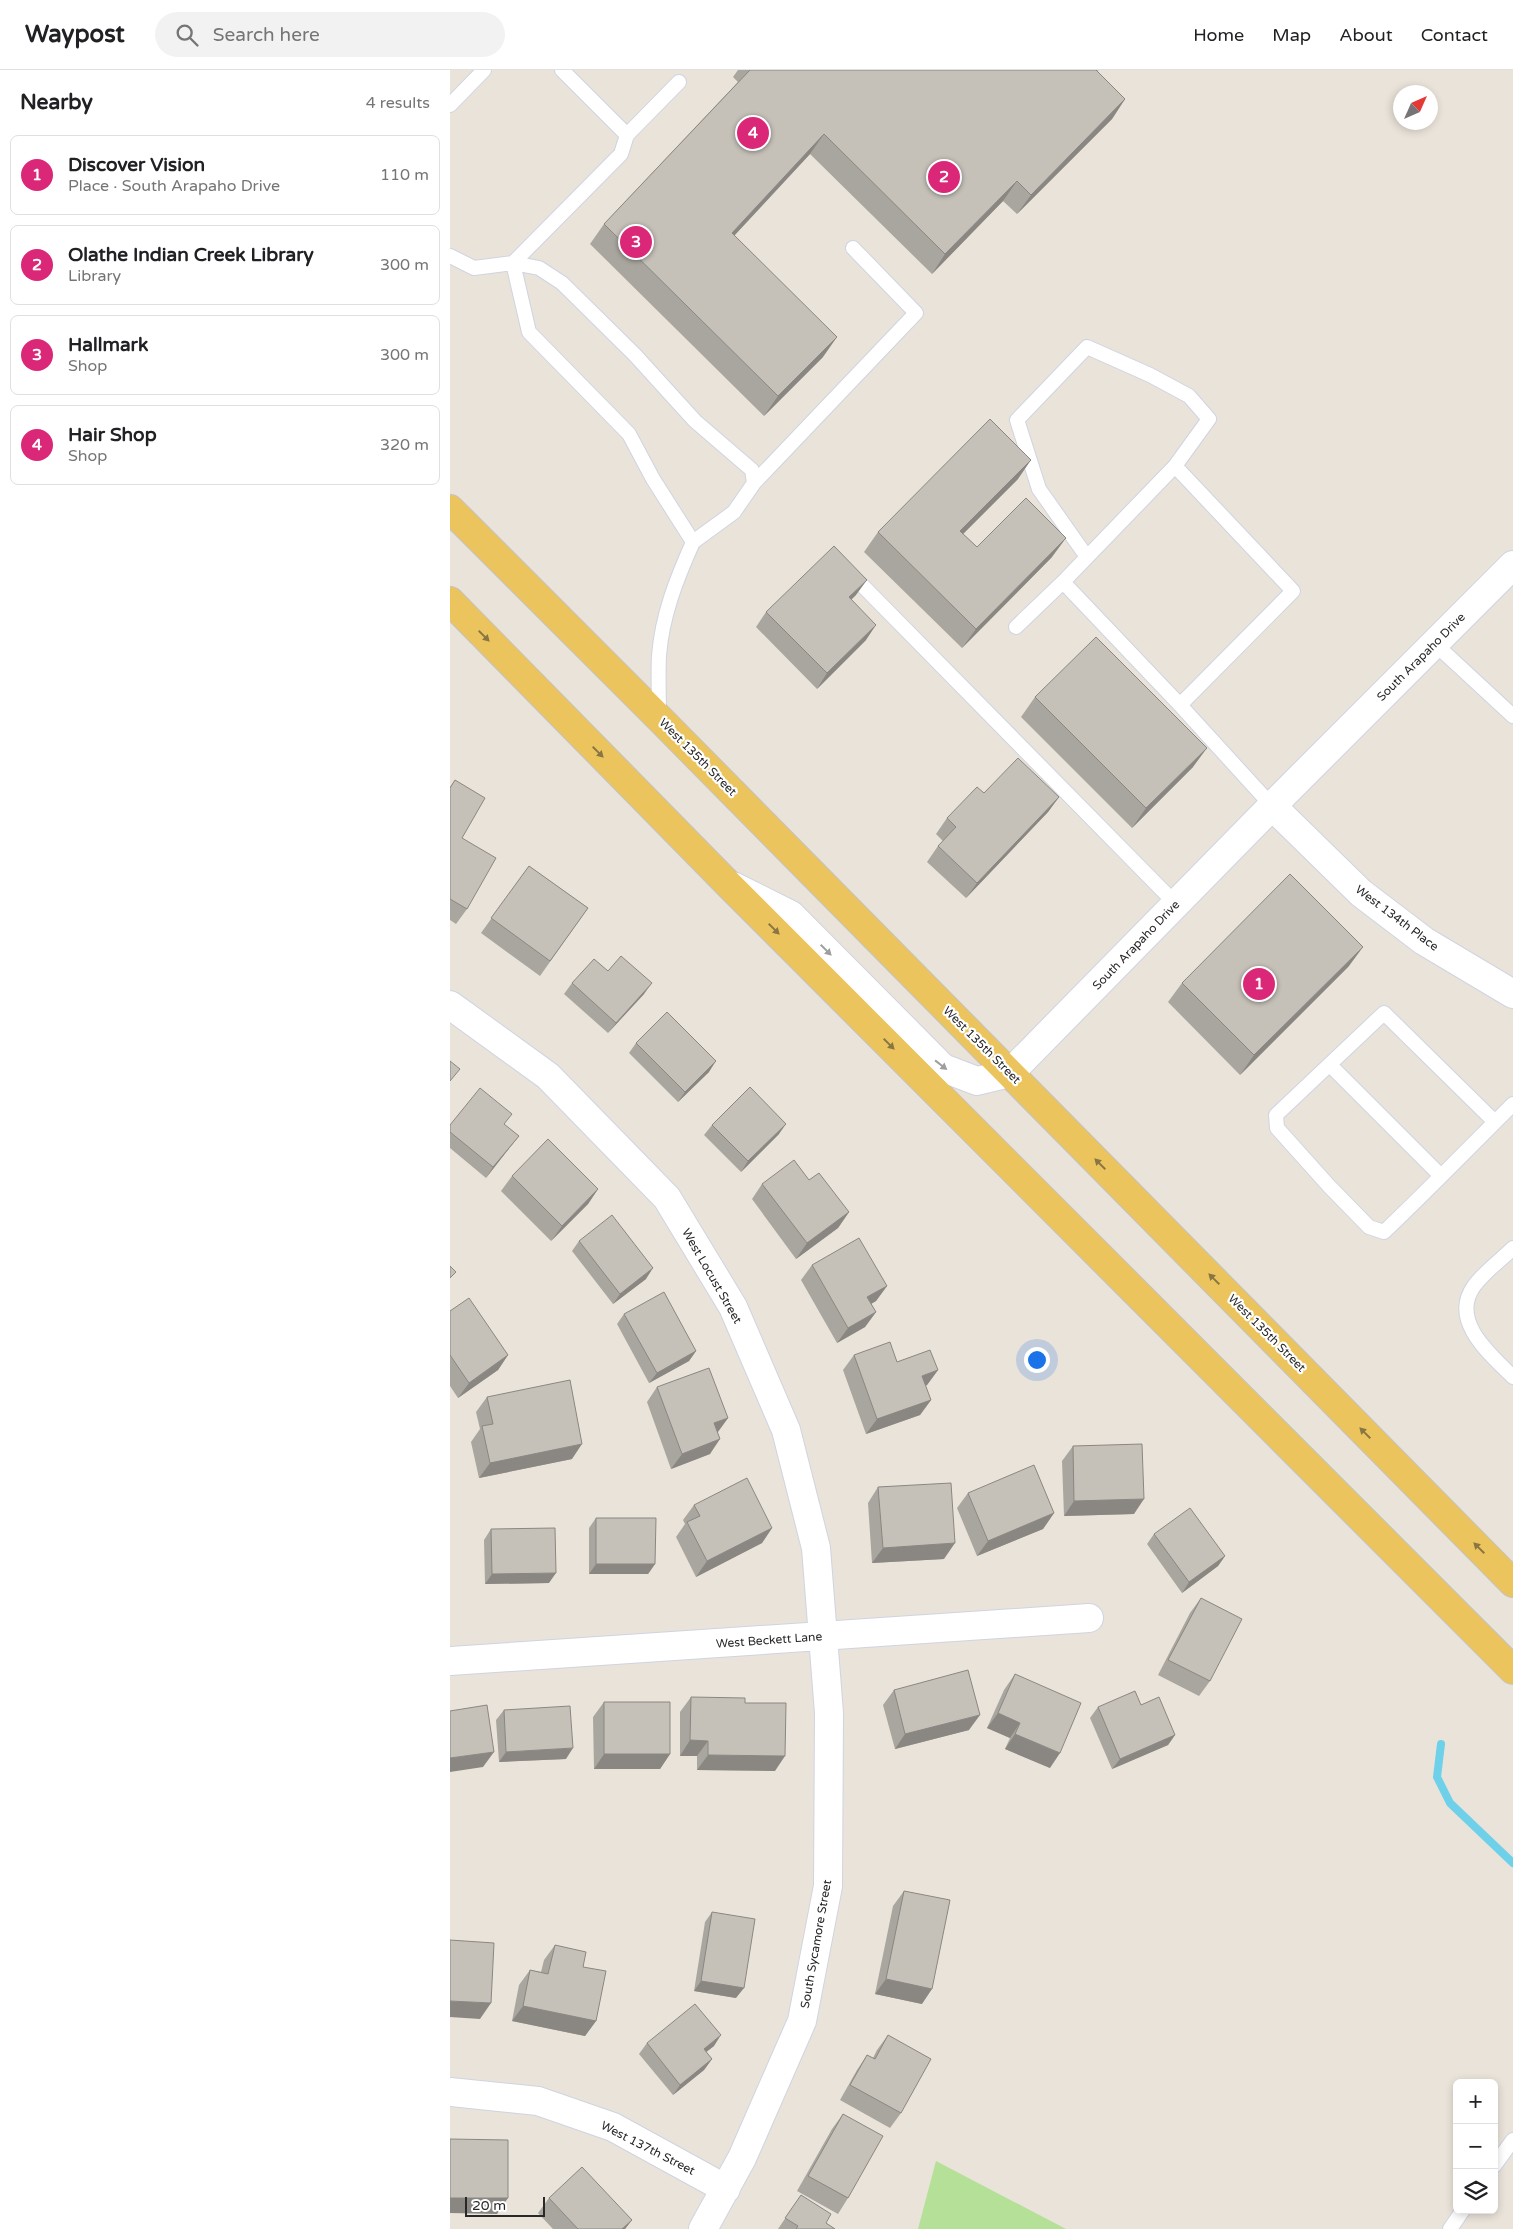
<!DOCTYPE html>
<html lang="en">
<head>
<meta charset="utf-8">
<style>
  :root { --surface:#fff; --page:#f2f2f2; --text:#202124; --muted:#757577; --line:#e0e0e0; --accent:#db2777 }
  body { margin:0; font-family:"Varela Round",sans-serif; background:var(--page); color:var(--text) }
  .controls { position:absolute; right:15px; bottom:15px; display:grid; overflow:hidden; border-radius:8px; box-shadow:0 2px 8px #0003 }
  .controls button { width:45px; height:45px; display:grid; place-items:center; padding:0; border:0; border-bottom:1px solid var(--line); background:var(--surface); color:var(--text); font:25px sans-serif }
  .compass { position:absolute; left:943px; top:15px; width:45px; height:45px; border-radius:50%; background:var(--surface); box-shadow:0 2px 8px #0003; rotate:45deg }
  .scale { position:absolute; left:15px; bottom:12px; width:80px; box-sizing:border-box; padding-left:5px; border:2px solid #282828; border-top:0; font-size:14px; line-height:18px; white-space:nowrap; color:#282828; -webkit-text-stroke:4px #fff; paint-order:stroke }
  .you { position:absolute; left:586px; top:1289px; width:18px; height:18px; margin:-12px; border:4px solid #fff; border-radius:50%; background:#1a73e8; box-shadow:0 0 0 8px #1a73e833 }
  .badge { display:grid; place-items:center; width:32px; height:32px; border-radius:50%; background:var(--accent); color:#fff; font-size:16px; font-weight:700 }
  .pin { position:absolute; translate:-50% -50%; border:2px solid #fff; box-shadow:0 1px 5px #0006 }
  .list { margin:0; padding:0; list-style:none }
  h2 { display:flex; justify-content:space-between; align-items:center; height:65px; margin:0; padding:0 20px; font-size:21px }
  h2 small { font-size:16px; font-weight:400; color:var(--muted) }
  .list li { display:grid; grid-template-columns:32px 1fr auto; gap:15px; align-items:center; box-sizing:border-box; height:80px; margin:0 10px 10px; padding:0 10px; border:1px solid var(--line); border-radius:8px }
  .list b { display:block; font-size:19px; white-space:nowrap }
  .list p { margin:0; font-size:16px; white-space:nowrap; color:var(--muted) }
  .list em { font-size:16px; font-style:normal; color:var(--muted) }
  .icon { flex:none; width:28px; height:28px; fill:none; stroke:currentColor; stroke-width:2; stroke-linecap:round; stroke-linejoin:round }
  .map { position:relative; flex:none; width:1063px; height:2159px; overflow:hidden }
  header { display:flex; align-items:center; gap:30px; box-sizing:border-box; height:70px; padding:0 25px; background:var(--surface); border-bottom:1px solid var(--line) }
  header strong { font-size:24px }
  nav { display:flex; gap:28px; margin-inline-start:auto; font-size:18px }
  .search { width:350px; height:45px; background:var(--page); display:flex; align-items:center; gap:12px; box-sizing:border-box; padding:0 18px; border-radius:28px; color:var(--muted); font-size:19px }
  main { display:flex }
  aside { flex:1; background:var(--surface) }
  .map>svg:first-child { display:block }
  .park { fill:#b4e098 }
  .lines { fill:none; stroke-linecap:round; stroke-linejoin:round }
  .stream { stroke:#6fd0ea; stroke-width:8 }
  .lane-casing { stroke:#cfd4e1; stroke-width:16 }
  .street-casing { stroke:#cfd4e1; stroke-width:30 }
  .primary-casing { stroke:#c3c3c3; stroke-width:30 }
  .lane { stroke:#fff; stroke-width:14 }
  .street { stroke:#fff; stroke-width:28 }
  .primary { stroke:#ecc45d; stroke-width:28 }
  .wall { fill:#a9a69f }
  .shaded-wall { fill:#8a8782 }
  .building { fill:#c5c1b9; stroke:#8a8782 }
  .oneway { fill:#8a7642 }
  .oneway2 { fill:#9e9e9e }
  .labels { text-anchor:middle; stroke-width:4.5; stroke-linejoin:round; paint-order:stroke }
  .street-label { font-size:12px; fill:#282828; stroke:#fff }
</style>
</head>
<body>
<header>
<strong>Waypost</strong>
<div class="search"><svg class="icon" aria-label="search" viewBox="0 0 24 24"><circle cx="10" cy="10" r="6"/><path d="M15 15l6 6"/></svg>Search here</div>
<nav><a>Home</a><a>Map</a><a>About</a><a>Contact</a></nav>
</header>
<main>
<aside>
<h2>Nearby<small>4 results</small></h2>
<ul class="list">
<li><span class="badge">1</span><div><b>Discover Vision</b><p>Place · South Arapaho Drive</p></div><em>110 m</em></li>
<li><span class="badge">2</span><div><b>Olathe Indian Creek Library</b><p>Library</p></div><em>300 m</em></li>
<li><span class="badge">3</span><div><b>Hallmark</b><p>Shop</p></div><em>300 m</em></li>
<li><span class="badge">4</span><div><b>Hair Shop</b><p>Shop</p></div><em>320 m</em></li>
</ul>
</aside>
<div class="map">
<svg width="1063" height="2159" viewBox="0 0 1063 2159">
  <rect width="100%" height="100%" fill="#eae3da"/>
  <path class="park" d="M 486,2091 L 616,2159 L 468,2159 Z"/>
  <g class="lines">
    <path class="stream" d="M 991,1674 L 987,1707 L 1000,1733 L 1063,1793"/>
    <g class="lane-casing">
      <path id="lane" d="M 112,0 L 177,65
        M 0,35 L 34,0
        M 0,186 L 24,198 L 63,193 L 79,262 L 179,364 L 203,409 L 243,472 C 227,508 212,545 209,586 C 208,606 209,627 209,647
        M 63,193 L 89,198 L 112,213 L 185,285 L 245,351 L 302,400 L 304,413 L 284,442 L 243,472
        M 63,193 L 171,84 L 177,65 L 229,12
        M 725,396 L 613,512 L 730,635 L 822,736
        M 304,413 L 466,243 L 403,178
        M 637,487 L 589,419 L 567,350 L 637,277 L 700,305 L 739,326 L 759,349 L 725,396 L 843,521 L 730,635
        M 412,515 L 726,834
        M 566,557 L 613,512
        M 984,573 L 1063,646
        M 880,995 L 991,1106
        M 1045,1052 L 934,943 L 826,1045 L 827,1058 L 879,1116 L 919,1157 L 934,1162 C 978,1120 1020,1077 1063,1034
        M 1063,1178 C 1051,1190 1034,1202 1024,1216 C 999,1251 1041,1285 1063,1307
        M 1044,2096 L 1063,2070
        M 1000,2159 L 1013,2140"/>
    </g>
    <g class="street-casing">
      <path id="street" d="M 822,736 L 911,823 L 974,871 L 1063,924
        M 283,816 L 341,845 L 493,998 L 527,1011 L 560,1003 L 822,736 L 1063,495
        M 0,935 L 98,1006 L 217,1128 L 283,1237 L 336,1360 L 366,1478 L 379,1643 L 378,1816 L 352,1951 L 292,2088 L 253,2159
        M 0,1591 L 639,1548
        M 0,2022 L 88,2031 L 163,2057 L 276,2119"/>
    </g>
    <g class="primary-casing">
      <path id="primary" d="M 0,439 L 209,648 L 1063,1513
        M 0,531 L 279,815 L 1063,1600"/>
    </g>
    <use href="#lane" class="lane"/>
    <use href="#street" class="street"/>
    <use href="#primary" class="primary"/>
  </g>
  <path class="wall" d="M 288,0 L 649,0 L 647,1 L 675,29 L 662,49 L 567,144 L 553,131 L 482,204 L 360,84 L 284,166 L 373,287 L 314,346 L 140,174 L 154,154 L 288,12 L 283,7 Z
    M 568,409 L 513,464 L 527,477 L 602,487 L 512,578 L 414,482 L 428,462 Z
    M 406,525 L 401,529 L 416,570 L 367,619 L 306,557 L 316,542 Z
    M 585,627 L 743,697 L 682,758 L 571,647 Z
    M 5,710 L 12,768 L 17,839 L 6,854 L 0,850 L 0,717 Z
    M 609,727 L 598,742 L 516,828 L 477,792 L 488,776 L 493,771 L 486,764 L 497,748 Z
    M 79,796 L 138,838 L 90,906 L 31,863 Z
    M 899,896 L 790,1005 L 718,932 L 732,913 Z
    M 158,901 L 194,924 L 158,963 L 114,924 L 122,913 Z
    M 186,973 L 259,1002 L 228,1032 L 179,983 Z
    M 0,1055 L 55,1055 L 69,1066 L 61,1076 L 36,1108 L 0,1078 Z
    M 262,1055 L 329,1064 L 291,1102 L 254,1065 Z
    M 62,1106 L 148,1119 L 138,1134 L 101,1171 L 51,1121 Z
    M 359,1110 L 399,1142 L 388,1158 L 346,1189 L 302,1129 L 312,1114 Z
    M 129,1171 L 196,1209 L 163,1234 L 122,1181 Z
    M 362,1195 L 437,1216 L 426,1231 L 421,1234 L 426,1242 L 415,1257 L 387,1273 L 351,1210 Z
    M 0,1241 L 58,1285 L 48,1300 L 8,1328 L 0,1316 Z
    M 174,1244 L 246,1281 L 239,1291 L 199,1313 L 167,1254 Z
    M 404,1285 L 447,1292 L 488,1300 L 477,1315 L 475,1316 L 481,1330 L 470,1345 L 416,1364 L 393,1300 Z
    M 207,1317 L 278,1348 L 268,1362 L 260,1384 L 221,1399 L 197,1332 Z
    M 37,1327 L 122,1389 L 29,1408 L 21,1372 L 30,1359 L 26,1342 Z
    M 623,1376 L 684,1444 L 614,1446 L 612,1391 Z
    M 428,1417 L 494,1489 L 422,1493 L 418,1433 Z
    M 518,1423 L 604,1443 L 593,1459 L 527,1486 L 507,1438 Z
    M 244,1435 L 322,1458 L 312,1473 L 246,1507 L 226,1467 L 235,1454 L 233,1450 Z
    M 146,1448 L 205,1494 L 198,1504 L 139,1504 L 139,1458 Z
    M 41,1459 L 99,1513 L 35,1514 L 34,1470 Z
    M 704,1464 L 775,1486 L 768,1496 L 732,1523 L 697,1474 Z
    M 751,1528 L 760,1611 L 749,1626 L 708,1605 L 740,1543 Z
    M 565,1604 L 600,1698 L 555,1679 L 560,1668 L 537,1658 L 554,1620 Z
    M 444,1620 L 519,1660 L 445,1679 L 433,1635 Z
    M 241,1627 L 325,1701 L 247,1700 L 247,1686 L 230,1686 L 230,1642 Z
    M 154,1632 L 220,1684 L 210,1699 L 144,1699 L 143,1647 Z
    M 691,1635 L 725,1665 L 718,1675 L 662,1699 L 640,1648 L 648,1637 Z
    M 54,1640 L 116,1689 L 49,1692 L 46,1650 Z
    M 454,1821 L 472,1934 L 425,1924 L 443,1836 Z
    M 262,1842 L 286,1928 L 244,1921 L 255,1852 Z
    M 105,1875 L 133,1897 L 146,1951 L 135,1966 L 62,1951 L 69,1915 L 80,1900 L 91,1902 L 94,1890 Z
    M 438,1965 L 451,2043 L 440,2058 L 390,2030 L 407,2000 L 417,1985 L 423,1988 L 427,1980 Z
    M 197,1973 L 264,1976 L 256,1982 L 262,1989 L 254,2000 L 223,2025 L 189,1984 Z
    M 393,2044 L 398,2128 L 388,2144 L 347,2121 L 382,2059 Z
    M 351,2125 L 376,2153 L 385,2159 L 328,2159 Z
    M 99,2128 L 182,2150 L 175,2159 L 103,2159 L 88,2143 Z"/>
  <path class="shaded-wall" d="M 675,29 L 662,49 L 567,144 L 581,125 Z
    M 374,64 L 360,84 L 268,183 L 282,163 Z
    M 567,111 L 553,131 L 482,204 L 495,184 Z
    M 387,267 L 373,287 L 314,346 L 328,326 Z
    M 581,390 L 568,409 L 496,481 L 510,461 Z
    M 616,468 L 602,487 L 512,578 L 526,559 Z
    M 417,510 L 406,525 L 389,542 L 399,527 Z
    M 426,555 L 416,570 L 367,619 L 377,603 Z
    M 757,678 L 743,697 L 682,758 L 696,738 Z
    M 609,727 L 598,742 L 516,828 L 527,813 Z
    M 913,877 L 899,896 L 790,1005 L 804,985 Z
    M 202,913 L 194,924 L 158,963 L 166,953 Z
    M 266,991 L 259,1002 L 228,1032 L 235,1022 Z
    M 336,1054 L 329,1064 L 291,1102 L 298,1091 Z
    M 69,1066 L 61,1076 L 36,1108 L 43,1097 Z
    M 148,1119 L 138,1134 L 101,1171 L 112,1156 Z
    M 399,1142 L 388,1158 L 346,1189 L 357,1173 Z
    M 203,1198 L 196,1209 L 163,1234 L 170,1224 Z
    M 437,1216 L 426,1231 L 407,1242 L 417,1227 Z
    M 426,1242 L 415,1257 L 387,1273 L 398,1258 Z
    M 246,1281 L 239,1291 L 199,1313 L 207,1303 Z
    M 58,1285 L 48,1300 L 8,1328 L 19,1313 Z
    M 488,1300 L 477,1315 L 461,1321 L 472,1306 Z
    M 481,1330 L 470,1345 L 416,1364 L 427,1349 Z
    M 278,1348 L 267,1363 L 264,1353 Z
    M 270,1369 L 260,1384 L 221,1399 L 232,1384 Z
    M 132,1374 L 122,1389 L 29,1408 L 40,1393 Z
    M 694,1429 L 684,1444 L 614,1446 L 624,1431 Z
    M 604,1443 L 593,1459 L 527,1486 L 538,1471 Z
    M 322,1458 L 312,1473 L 246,1507 L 257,1491 Z
    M 505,1473 L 494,1489 L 422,1493 L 433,1478 Z
    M 775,1486 L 768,1496 L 732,1523 L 739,1512 Z
    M 146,1494 L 205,1494 L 198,1504 L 139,1504 Z
    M 106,1503 L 99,1513 L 35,1514 L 42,1504 Z
    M 548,1643 L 570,1653 L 560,1668 L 537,1658 Z
    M 530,1645 L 519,1660 L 445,1679 L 455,1664 Z
    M 565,1664 L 610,1683 L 600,1698 L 555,1679 Z
    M 725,1665 L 718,1675 L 662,1699 L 670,1689 Z
    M 240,1670 L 258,1671 L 247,1686 L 230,1686 Z
    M 123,1678 L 116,1689 L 49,1692 L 56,1682 Z
    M 44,1682 L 33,1697 L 0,1702 L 0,1688 Z
    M 154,1684 L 220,1684 L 210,1699 L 144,1699 Z
    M 258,1685 L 335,1686 L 325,1701 L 247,1700 Z
    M 436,1909 L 482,1919 L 472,1934 L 425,1924 Z
    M 251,1911 L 294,1918 L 286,1928 L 244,1921 Z
    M 0,1931 L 41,1933 L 30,1949 L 0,1947 Z
    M 73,1936 L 146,1951 L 135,1966 L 62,1951 Z
    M 271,1965 L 264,1976 L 246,1990 L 254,1979 Z
    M 262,1989 L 254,2000 L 223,2025 L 230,2015 Z
    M 0,2128 L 58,2128 L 47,2144 L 0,2143 Z
    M 182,2150 L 175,2159 L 172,2159 Z"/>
  <path class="building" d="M 300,0 L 646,0 L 675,29 L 581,125 L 567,111 L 495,184 L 374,64 L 282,163 L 387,267 L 328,326 L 154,154 Z
    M 540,349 L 581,390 L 510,461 L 527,477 L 576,428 L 616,468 L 526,559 L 428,462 Z
    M 384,476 L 417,510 L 399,527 L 426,555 L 377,603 L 316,542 Z
    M 646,567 L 757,678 L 696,738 L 585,627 Z
    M 568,688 L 609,727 L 527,813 L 488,776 L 506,757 L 497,748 L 527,717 L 534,723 Z
    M 5,710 L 35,728 L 12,768 L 46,788 L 17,839 L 0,829 L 0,718 Z
    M 79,796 L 138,838 L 100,891 L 41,848 Z
    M 840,804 L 913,877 L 804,985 L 732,913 Z
    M 171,886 L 202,913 L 166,953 L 122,913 L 144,889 L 158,901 Z
    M 217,942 L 266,991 L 235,1022 L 186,973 Z
    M 0,991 L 10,999 L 0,1011 Z
    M 300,1017 L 336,1054 L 298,1091 L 262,1055 Z
    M 30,1018 L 62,1044 L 54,1054 L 69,1066 L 43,1097 L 0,1062 L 0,1055 Z
    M 98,1069 L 148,1119 L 112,1156 L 62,1106 Z
    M 344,1090 L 359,1110 L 369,1103 L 399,1142 L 357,1173 L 312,1114 Z
    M 162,1145 L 203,1198 L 170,1224 L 129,1171 Z
    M 409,1168 L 437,1216 L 417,1227 L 426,1242 L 398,1258 L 362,1195 Z
    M 0,1196 L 6,1202 L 0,1208 Z
    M 214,1222 L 246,1281 L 207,1303 L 174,1244 Z
    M 19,1228 L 58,1285 L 19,1313 L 0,1285 L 0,1241 Z
    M 440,1272 L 447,1292 L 480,1280 L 488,1300 L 472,1306 L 481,1330 L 427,1349 L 404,1285 Z
    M 259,1298 L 278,1348 L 264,1353 L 270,1369 L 232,1384 L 207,1317 Z
    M 120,1310 L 132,1374 L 40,1393 L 32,1356 L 43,1354 L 37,1327 Z
    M 692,1374 L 694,1429 L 624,1431 L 623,1376 Z
    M 584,1395 L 604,1443 L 538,1471 L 518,1423 Z
    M 297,1408 L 322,1458 L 257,1491 L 237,1452 L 250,1446 L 244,1435 Z
    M 501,1413 L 505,1473 L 433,1478 L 428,1417 Z
    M 740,1438 L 775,1486 L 739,1512 L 704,1464 Z
    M 146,1448 L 206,1448 L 205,1494 L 146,1494 Z
    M 105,1458 L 106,1503 L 42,1504 L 41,1459 Z
    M 751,1528 L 792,1549 L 760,1611 L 718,1590 Z
    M 518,1600 L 530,1645 L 455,1664 L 444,1620 Z
    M 565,1604 L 631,1633 L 610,1683 L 565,1664 L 570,1653 L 548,1643 Z
    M 685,1621 L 691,1635 L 709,1627 L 725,1665 L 670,1689 L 648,1637 Z
    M 241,1627 L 295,1628 L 295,1633 L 336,1633 L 335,1686 L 258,1685 L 258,1671 L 240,1670 Z
    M 154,1632 L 220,1632 L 220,1684 L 154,1684 Z
    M 37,1635 L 44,1682 L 0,1688 L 0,1641 Z
    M 120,1636 L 123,1678 L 56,1682 L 54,1640 Z
    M 454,1821 L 500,1830 L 482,1919 L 436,1909 Z
    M 262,1842 L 305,1849 L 294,1918 L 251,1911 Z
    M 0,1870 L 44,1873 L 41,1933 L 0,1931 Z
    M 105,1875 L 136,1882 L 133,1897 L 156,1901 L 146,1951 L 73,1936 L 80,1900 L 98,1904 Z
    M 245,1934 L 271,1965 L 254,1979 L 262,1989 L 230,2015 L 197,1973 Z
    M 438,1965 L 481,1989 L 451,2043 L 400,2015 L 417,1985 L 425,1989 Z
    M 393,2044 L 433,2066 L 398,2128 L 358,2106 Z
    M 0,2069 L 58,2070 L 58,2128 L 0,2128 Z
    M 132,2097 L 182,2150 L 172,2159 L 128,2159 L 99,2128 Z
    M 351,2125 L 381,2144 L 376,2153 L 385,2159 L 346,2159 L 348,2156 L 335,2148 Z"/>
  <defs><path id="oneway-solid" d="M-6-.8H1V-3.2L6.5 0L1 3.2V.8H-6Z" transform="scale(1.25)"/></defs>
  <g class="oneway">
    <use href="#oneway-solid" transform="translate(34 566) rotate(45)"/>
    <use href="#oneway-solid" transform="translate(148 682) rotate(45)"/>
    <use href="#oneway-solid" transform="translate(324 859) rotate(45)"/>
    <use href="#oneway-solid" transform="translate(439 974) rotate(45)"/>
    <use href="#oneway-solid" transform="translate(650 1094) rotate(-135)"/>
    <use href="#oneway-solid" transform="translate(764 1209) rotate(-135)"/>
    <use href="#oneway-solid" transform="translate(915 1363) rotate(-135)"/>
    <use href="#oneway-solid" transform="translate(1029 1478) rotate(-135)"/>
  </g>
  <g class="oneway2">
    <use href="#oneway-solid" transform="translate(376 880) rotate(45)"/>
    <use href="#oneway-solid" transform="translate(491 995) rotate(38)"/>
  </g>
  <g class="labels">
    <g class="street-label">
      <text transform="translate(971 587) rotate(-45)" y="4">South Arapaho Drive</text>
      <text transform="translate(248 687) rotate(45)" y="4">West 135th Street</text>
      <text transform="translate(947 848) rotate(37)" y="4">West 134th Place</text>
      <text transform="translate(686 875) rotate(-46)" y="4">South Arapaho Drive</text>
      <text transform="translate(532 975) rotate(45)" y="4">West 135th Street</text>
      <text transform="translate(262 1206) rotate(60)" y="4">West Locust Street</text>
      <text transform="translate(817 1263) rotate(45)" y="4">West 135th Street</text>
      <text transform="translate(319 1570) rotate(-4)" y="4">West Beckett Lane</text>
      <text transform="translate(366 1874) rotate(-80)" y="4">South Sycamore Street</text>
      <text transform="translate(198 2078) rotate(27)" y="4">West 137th Street</text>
    </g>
  </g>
</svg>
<div class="controls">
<button>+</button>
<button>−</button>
<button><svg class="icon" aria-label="layers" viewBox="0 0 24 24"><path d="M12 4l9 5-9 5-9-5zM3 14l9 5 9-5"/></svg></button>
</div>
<svg class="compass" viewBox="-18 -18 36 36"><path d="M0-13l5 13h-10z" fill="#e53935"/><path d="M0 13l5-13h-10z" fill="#757577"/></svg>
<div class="scale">20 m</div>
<div class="you"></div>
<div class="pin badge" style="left:809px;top:914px">1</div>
<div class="pin badge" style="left:494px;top:107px">2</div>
<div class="pin badge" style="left:186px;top:172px">3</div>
<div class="pin badge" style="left:303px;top:63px">4</div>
</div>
</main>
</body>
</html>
